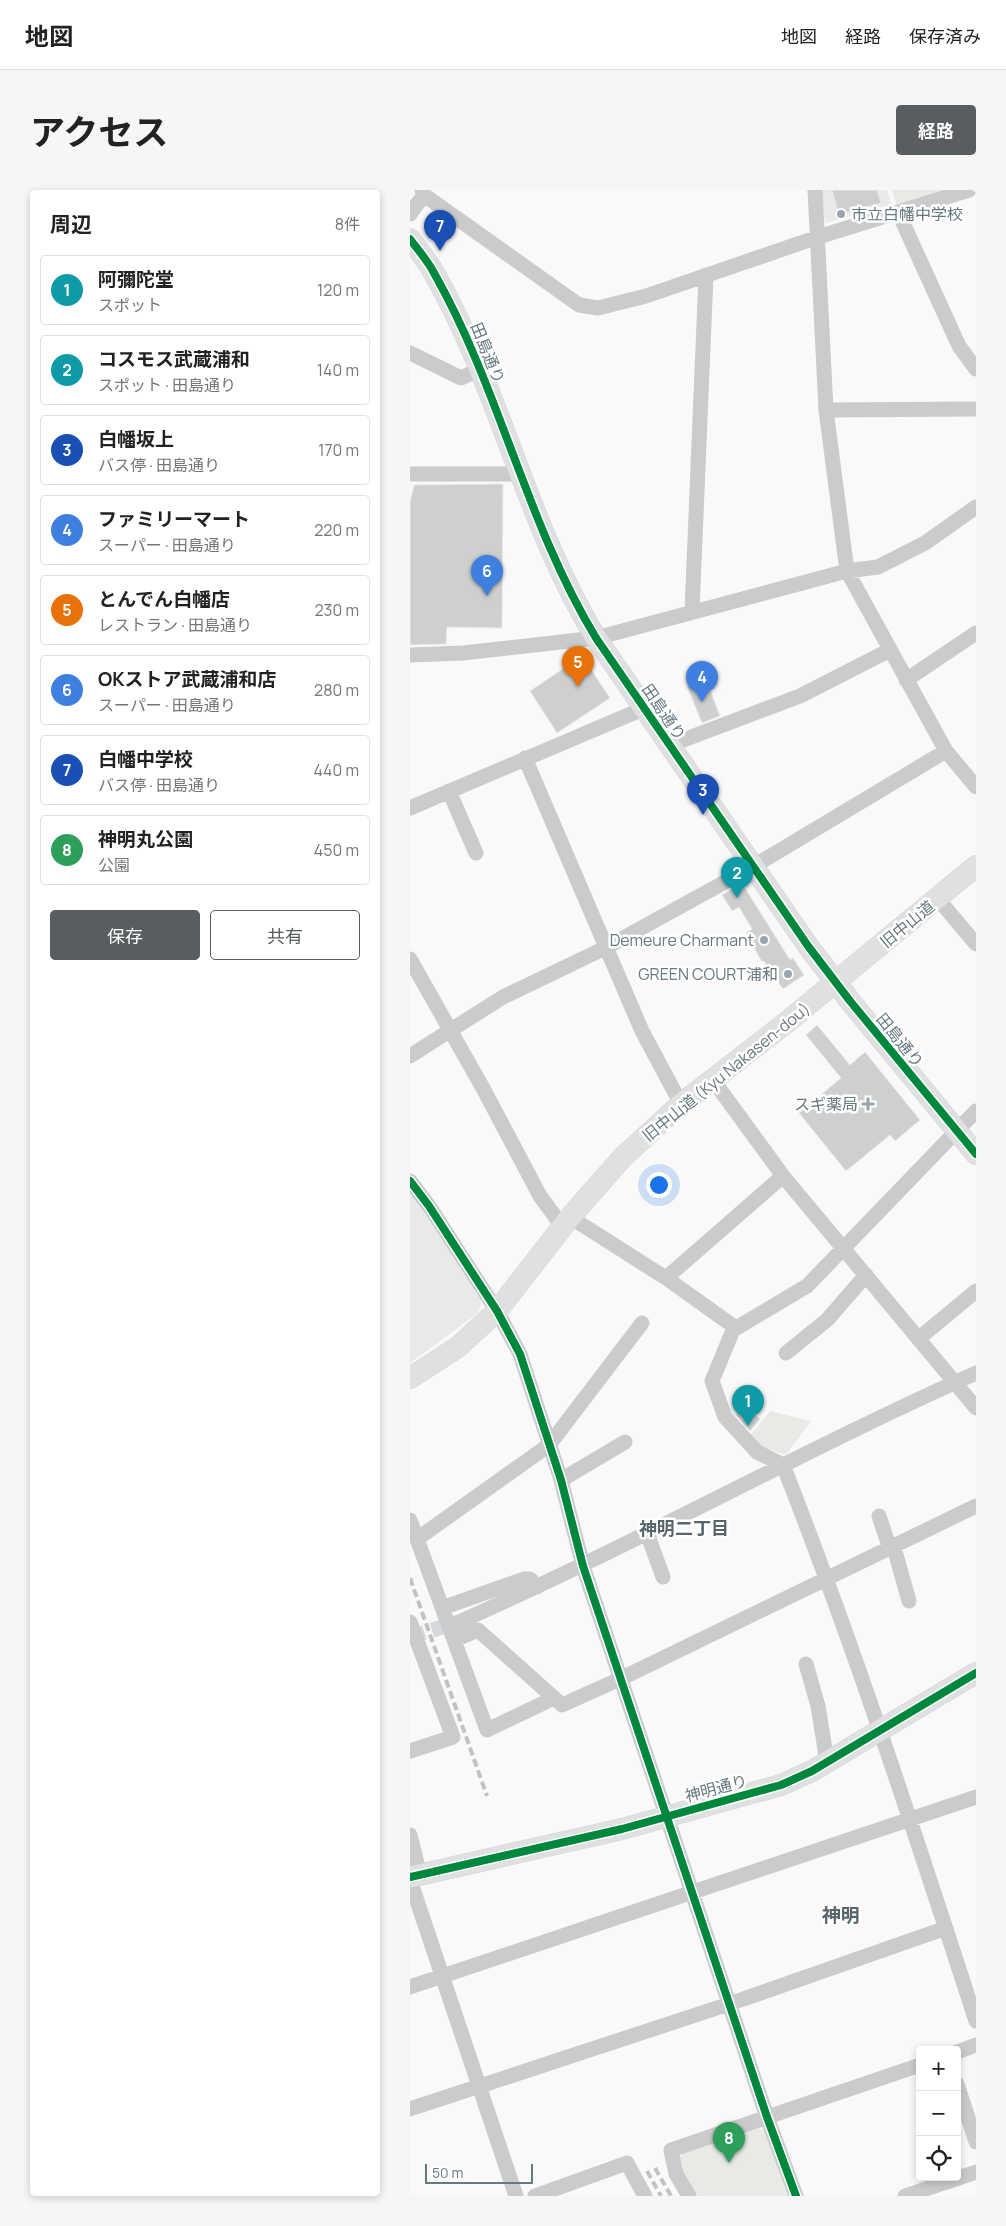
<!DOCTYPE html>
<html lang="ja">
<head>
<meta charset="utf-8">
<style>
  :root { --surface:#fff; --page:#f6f6f6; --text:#222; --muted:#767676; --line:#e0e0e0; --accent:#585d5f }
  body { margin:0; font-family:Manrope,"Noto Sans JP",sans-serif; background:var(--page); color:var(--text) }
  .controls { position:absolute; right:15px; bottom:15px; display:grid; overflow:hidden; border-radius:5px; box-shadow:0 2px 8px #0003 }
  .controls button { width:45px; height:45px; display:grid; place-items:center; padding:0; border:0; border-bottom:1px solid var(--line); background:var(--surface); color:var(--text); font:25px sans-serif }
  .scale { position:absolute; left:15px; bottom:12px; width:108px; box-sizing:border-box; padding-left:5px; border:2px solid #667880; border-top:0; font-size:14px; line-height:18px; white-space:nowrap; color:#667880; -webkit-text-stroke:4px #fff; paint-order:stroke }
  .you { position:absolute; left:248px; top:994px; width:18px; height:18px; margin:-12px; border:4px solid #fff; border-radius:50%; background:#1a73e8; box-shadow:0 0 0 8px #1a73e833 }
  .badge { display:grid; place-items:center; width:32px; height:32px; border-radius:50%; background:var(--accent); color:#fff; font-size:16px; font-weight:700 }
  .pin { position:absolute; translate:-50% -41px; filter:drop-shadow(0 1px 2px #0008) }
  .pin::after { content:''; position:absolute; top:26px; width:18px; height:15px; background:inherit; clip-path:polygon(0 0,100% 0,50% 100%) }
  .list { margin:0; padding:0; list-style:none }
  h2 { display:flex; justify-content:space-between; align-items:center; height:65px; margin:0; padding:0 20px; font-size:21px }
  h2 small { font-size:16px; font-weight:400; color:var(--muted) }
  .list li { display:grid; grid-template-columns:32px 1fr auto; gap:15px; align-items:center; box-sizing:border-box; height:70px; margin:0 10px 10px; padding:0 10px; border:1px solid var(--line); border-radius:5px }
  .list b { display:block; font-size:19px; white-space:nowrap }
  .list p { margin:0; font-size:16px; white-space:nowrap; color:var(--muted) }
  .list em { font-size:16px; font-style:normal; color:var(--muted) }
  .actions { display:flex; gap:10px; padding:15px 20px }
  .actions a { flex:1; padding:11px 0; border:1px solid var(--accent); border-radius:5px; text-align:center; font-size:18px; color:var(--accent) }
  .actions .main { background:var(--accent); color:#fff }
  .icon { flex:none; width:28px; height:28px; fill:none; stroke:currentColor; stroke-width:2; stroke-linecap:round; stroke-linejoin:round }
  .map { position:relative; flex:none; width:566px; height:2006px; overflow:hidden; border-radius:5px }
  header { display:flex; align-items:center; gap:30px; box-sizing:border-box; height:70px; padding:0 25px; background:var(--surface); border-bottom:1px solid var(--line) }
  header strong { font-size:24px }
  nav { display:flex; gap:28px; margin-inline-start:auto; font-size:18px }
  .intro { display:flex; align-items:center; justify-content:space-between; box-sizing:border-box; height:120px; padding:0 30px }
  h1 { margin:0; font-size:35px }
  .button { padding:12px 22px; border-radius:5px; background:var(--accent); color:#fff; font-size:18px; font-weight:700 }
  main { display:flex; gap:30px; padding:0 30px }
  aside { flex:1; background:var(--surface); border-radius:5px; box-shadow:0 2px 8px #0003 }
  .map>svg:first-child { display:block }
  .built { fill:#e8e9e9 }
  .green { fill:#e8eae6 }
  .building { fill:#ced0d0; stroke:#e8e8e8 }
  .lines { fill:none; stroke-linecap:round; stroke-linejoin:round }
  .street-tunnel { stroke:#d4d9db; stroke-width:15; stroke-dasharray:15 8; stroke-linecap:butt }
  .secondary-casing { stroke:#d5d6d7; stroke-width:22 }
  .street { stroke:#cacbcc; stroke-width:15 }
  .secondary { stroke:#dfe0e0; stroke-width:21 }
  .rail { stroke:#c0c2c3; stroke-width:4; stroke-dasharray:8 4; stroke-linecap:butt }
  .cycleway-casing { stroke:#fff; stroke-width:11 }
  .cycleway { stroke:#00873e; stroke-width:8 }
  .poi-dot { fill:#99a5aa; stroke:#fff; stroke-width:2 }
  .labels { text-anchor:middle; stroke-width:5; stroke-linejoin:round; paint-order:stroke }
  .poi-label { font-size:16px; fill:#667880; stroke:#fff; text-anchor:end }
  .street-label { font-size:16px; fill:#667880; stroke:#fff }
  .neighbourhood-label { font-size:18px; font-weight:bold; fill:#58666c; stroke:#fff }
  .quarter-label { font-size:19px; font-weight:bold; fill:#58666c; stroke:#fff }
</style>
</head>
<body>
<header>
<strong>地図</strong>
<nav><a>地図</a><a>経路</a><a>保存済み</a></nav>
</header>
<div class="intro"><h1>アクセス</h1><a class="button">経路</a></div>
<main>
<aside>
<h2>周辺<small>8件</small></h2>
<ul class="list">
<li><span class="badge" style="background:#0f9aa8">1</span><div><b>阿彌陀堂</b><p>スポット</p></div><em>120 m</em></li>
<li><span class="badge" style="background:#0f9aa8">2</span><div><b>コスモス武蔵浦和</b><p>スポット · 田島通り</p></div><em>140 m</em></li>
<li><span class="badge" style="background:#1a4fb4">3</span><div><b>白幡坂上</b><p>バス停 · 田島通り</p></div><em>170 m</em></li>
<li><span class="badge" style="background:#3f7fe0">4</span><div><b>ファミリーマート</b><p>スーパー · 田島通り</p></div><em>220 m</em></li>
<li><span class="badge" style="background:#e8710a">5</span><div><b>とんでん白幡店</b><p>レストラン · 田島通り</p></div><em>230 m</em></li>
<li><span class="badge" style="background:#3f7fe0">6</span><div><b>OKストア武蔵浦和店</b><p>スーパー · 田島通り</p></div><em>280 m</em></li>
<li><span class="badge" style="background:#1a4fb4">7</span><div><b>白幡中学校</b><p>バス停 · 田島通り</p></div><em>440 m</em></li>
<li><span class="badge" style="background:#2e9e5b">8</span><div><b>神明丸公園</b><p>公園</p></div><em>450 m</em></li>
</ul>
<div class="actions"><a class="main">保存</a><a>共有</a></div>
</aside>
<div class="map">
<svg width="566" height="2006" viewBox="0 0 566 2006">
  <rect width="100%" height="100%" fill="#f9f9f9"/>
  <path class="built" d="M 411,0 L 477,0 L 482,15 L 415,33 Z
    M 0,1001 L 72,1112 L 68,1123 L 0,1173 Z"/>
  <path class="green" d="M 482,0 L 540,0 L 487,16 Z
    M 360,1221 L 401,1231 L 376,1265 L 348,1256 L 339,1247 Z
    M 349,1938 L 355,1941 L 377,2006 L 283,2006 L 270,1982 L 273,1976 L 269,1969 L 272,1964 Z"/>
  <path class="building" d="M 422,0 L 467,0 L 471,13 L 429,25 Z
    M 93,294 L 92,438 L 37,437 L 36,454 L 0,455 L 0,312 L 4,295 Z
    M 172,466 L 200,508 L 147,543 L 120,501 Z
    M 296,489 L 310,526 L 292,533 L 277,496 Z
    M 332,693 L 380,770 L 383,768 L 394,785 L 373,799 L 354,771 L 352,772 L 336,743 L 342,739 L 329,717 L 322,721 L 312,705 Z
    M 407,835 L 440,875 L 455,862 L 510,930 L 485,951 L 480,945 L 436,981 L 389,923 L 431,888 L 396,845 Z
    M 334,1216 L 350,1229 L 340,1241 L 326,1225 Z"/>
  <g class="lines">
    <path class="street-tunnel" d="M 0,1447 L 49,1432"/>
    <g class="secondary-casing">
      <path id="secondary" d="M 0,49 C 8,60 18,71 24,83 C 90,199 116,333 186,448 L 398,756 L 440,811 L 566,964
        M 0,1188 L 48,1157 L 87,1121 L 160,1027 L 213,967 L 271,914 L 377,832 L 566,676
        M 0,1687 L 212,1639 L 371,1595 L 402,1581 L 566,1483"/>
    </g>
    <path class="street" d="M 12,0 L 14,5 L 169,115 L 188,118 L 236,106 L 408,47 L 559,0
      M 405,0 L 416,220 L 437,381 L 536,561 L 566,597
      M 488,22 L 549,156 L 566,179
      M 0,24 L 14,5
      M 0,163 L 51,188 L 70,179
      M 416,220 L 566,219
      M 0,284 L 109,284
      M 282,421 L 296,85
      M 0,465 L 53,463 L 186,448 L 437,381 L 468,377 L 515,353 L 566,317
      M 496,490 L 566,443
      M 260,555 L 390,506 L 480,460
      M 115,568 L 232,841 L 271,914
      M 39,601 L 66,663
      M 0,618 L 235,518
      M 528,709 L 566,754
      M 0,769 L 74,900 L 130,1006 L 152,1036
      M 0,866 L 93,807 L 195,758 L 344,676 L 536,561
      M 303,890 L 373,986 L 566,1218
      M 566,921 L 397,1096 L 323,1140 L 302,1191 L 315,1227 L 347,1262 L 373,1275 C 445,1458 505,1644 566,1831
      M 0,991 L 19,1016 L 87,1121 L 110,1164 L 151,1290 L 173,1376 L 357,1927 L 386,2006
      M 160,1027 L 256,1088 L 326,1138
      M 256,1088 L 373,986
      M 508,1149 L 566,1101
      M 376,1163 L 417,1130 L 456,1085
      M 151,1290 L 215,1252
      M 469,1326 L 479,1356
      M 0,1330 L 77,1540 L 144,1508
      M 237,1343 L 253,1387
      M 7,1349 L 139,1255 L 232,1133
      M 483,1354 L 499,1411
      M 32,1418 L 114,1389 L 120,1389 L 127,1397
      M 0,1432 L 43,1547 L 0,1561
      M 49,1432 C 224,1355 391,1261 566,1183
      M 44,1450 L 68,1440 L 152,1515 L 210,1489 L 566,1316
      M 396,1474 L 408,1516 L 417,1572
      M 0,1645 L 10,1685
      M 0,1690 L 106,2006
      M 0,1797 L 566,1607
      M 547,1862 L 566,1855
      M 547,1894 L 566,1952
      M 0,1919 L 319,1814 L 536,1738
      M 125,2006 L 217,1973 L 235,2006
      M 279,2006 L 266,1984 L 261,1960 L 510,1875
      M 495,2006 L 566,1982"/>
    <use href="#secondary" class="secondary"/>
    <path class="rail" d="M 0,1388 L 77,1606
      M 245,1978 L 261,2006
      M 237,1981 L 251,2006"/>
    <g class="cycleway-casing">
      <path id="cycleway" d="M 0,49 C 8,60 18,71 24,83 C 90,199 116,333 186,448 L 398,756 L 440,811 L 566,964
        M 0,991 L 19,1016 L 87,1121 L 110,1164 L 151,1290 L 173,1376 L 357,1927 L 386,2006
        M 0,1687 L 212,1639 L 371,1595 L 402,1581 L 566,1483"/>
    </g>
    <use href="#cycleway" class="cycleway"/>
  </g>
  <g class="poi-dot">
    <circle cx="431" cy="24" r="5"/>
    <circle cx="354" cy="750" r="5"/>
    <circle cx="378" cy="784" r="5"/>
    <path d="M455.5 906.5h5v5h5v5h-5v5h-5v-5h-5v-5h5z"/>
  </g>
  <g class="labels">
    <g class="poi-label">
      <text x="441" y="30" text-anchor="start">市立白幡中学校</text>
      <text x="344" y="756">Demeure Charmant</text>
      <text x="368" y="790">GREEN COURT浦和</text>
      <text x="448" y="920">スギ薬局</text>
    </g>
    <g class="street-label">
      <text transform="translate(78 163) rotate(68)" y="6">田島通り</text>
      <text transform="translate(254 522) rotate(56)" y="6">田島通り</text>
      <text transform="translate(497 734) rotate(-39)" y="6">旧中山道</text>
      <text transform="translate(490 850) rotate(51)" y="6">田島通り</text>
      <text transform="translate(316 882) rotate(-39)" y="6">旧中山道 (Kyu Nakasen-dou)</text>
      <text transform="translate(306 1598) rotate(-15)" y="6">神明通り</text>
    </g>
    <g class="neighbourhood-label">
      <text x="274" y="1345">神明二丁目</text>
    </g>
    <g class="quarter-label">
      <text x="431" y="1732">神明</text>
    </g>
  </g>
</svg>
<div class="controls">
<button>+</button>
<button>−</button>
<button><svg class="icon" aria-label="locate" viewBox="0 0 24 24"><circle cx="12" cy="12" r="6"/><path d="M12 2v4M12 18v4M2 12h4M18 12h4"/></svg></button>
</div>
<div class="scale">50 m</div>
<div class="you"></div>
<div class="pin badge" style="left:338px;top:1236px;background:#0f9aa8">1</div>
<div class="pin badge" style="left:327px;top:708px;background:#0f9aa8">2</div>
<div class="pin badge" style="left:293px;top:625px;background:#1a4fb4">3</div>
<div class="pin badge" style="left:292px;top:512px;background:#3f7fe0">4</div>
<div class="pin badge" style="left:168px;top:497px;background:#e8710a">5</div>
<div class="pin badge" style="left:77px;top:406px;background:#3f7fe0">6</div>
<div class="pin badge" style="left:30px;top:61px;background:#1a4fb4">7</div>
<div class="pin badge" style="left:319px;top:1973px;background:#2e9e5b">8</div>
</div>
</main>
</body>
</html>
